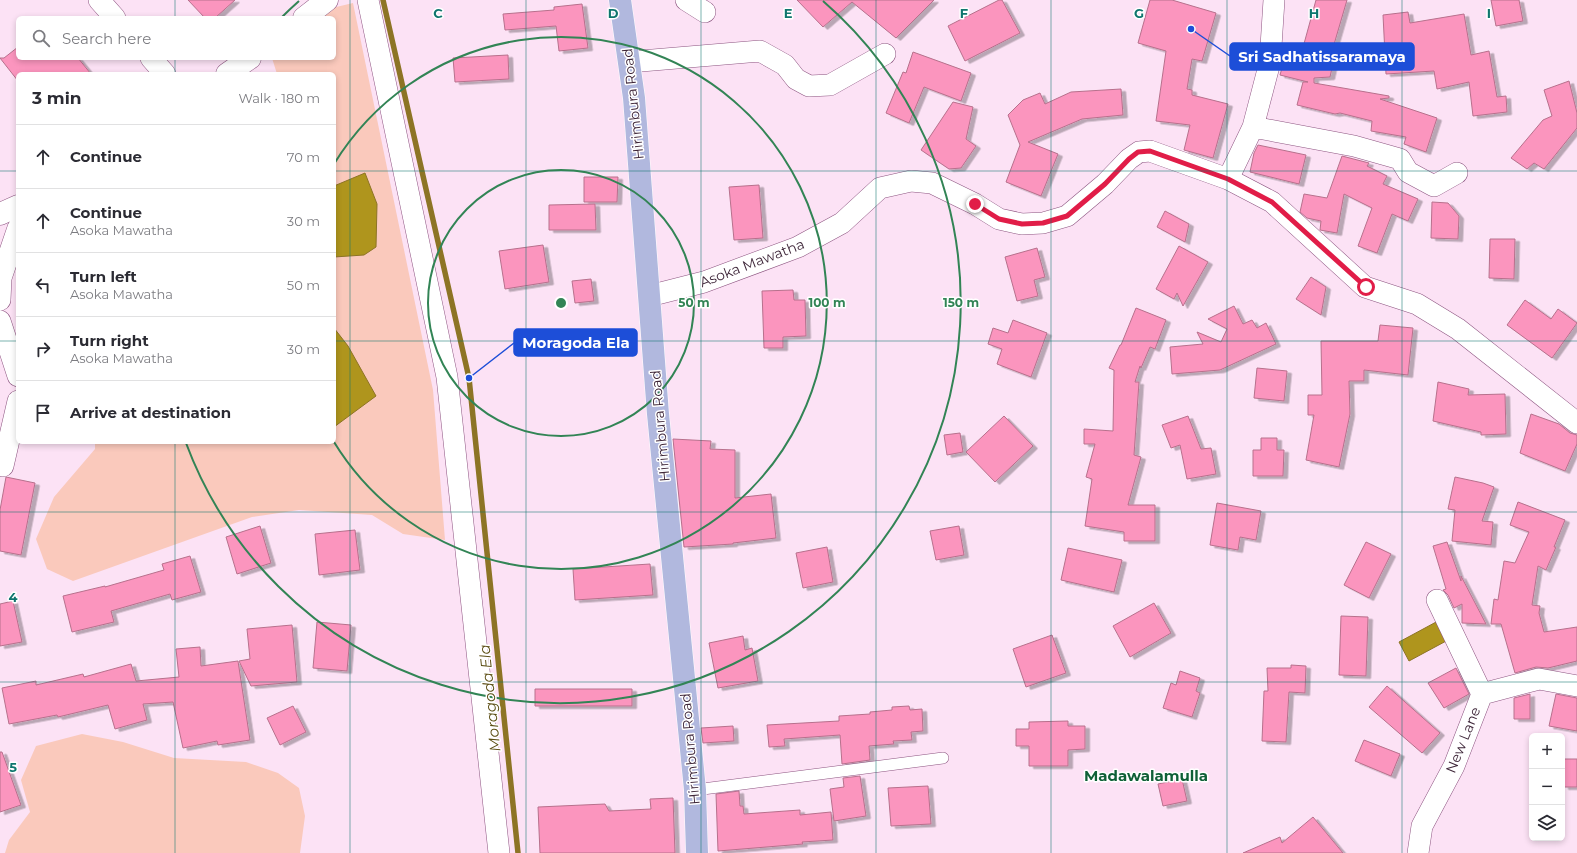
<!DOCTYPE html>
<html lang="en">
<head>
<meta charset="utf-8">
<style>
  :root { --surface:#fff; --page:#f7f7f7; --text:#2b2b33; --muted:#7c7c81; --line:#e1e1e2 }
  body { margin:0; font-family:Montserrat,sans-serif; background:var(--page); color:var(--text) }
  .controls { position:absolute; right:12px; bottom:12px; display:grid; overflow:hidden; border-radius:6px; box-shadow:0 2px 6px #0003 }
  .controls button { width:36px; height:36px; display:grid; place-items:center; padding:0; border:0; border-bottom:1px solid var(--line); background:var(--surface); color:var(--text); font:20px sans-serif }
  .stop { position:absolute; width:12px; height:12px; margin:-9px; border:3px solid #e11d48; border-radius:50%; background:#fff }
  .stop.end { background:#e11d48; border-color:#fff; box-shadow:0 1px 4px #0008 }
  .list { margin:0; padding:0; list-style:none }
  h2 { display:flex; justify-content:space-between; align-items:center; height:52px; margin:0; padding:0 16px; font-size:17px }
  h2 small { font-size:13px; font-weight:400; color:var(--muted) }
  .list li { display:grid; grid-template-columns:26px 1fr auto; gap:12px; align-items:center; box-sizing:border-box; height:64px; padding:0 16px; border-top:1px solid var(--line) }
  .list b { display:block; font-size:15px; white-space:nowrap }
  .list p { margin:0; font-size:13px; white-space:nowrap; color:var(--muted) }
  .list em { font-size:13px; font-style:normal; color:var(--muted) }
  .icon { flex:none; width:22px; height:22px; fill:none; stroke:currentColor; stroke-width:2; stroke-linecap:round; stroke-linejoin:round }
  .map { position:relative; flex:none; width:1577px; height:853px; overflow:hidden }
  .search { position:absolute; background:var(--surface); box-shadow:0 2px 6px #0003; left:16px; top:16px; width:320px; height:44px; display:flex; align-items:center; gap:10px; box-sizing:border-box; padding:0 14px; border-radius:6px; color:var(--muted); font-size:15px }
  .panel { position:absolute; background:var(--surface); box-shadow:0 2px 6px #0003; left:16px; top:72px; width:320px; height:372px; border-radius:6px }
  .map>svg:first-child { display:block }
  .green { fill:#fac9bc }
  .water { fill:#af951d; stroke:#8d7425 }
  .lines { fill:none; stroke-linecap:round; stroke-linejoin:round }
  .stream { stroke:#8d7425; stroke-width:5.5 }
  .building { fill:#fb95be; stroke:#b7708c; filter:url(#shadow) }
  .service-casing { stroke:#8d5581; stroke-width:12 }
  .minor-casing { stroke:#8d5581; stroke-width:22 }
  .secondary-casing { stroke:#8d5581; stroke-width:23 }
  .primary-casing { stroke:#fff; stroke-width:23 }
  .service { stroke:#fff; stroke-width:11 }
  .minor { stroke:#fff; stroke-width:21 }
  .secondary { stroke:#fff; stroke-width:22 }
  .primary { stroke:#b1b8de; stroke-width:22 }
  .route { stroke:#e11d48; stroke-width:5 }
  .grid { fill:none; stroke:#0f766e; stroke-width:1; stroke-opacity:0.55 }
  .ring { fill:none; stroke:#328455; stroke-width:2 }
  .labels { text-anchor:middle; stroke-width:3; stroke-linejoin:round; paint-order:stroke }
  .street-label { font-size:14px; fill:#3e2639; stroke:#fff }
  .water-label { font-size:15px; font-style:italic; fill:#5b4d13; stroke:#fff }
  .neighbourhood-label { font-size:15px; font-weight:bold; fill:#0f6037; stroke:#fff }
  .grid-label { font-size:13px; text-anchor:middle; font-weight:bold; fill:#0f766e; stroke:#fff; stroke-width:3; stroke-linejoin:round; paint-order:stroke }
  .centre { fill:#328455; stroke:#fff; stroke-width:2 }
  .ring-label { font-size:12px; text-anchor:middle; font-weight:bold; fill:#328455; stroke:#fff; stroke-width:3; stroke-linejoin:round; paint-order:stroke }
  .leader { fill:none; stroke:#1d4ed8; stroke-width:1.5 }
  .callout-dot { fill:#1d4ed8; stroke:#fff; stroke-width:1.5 }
  .callout { fill:#1d4ed8; stroke:#1d4ed8; stroke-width:1.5 }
  .callout-label { font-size:15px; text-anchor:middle; font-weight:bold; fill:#fff }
</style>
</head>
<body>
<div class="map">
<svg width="1577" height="853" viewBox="0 0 1577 853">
  <defs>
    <filter id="shadow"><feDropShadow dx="4.5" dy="2.5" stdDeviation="0" flood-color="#0004"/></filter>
  </defs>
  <rect width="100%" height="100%" fill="#fce2f5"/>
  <path class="green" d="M 353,3 L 433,390 L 445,540 L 403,534 L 372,515 L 299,510 L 252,517 L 73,581 L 47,569 L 36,539 L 54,497 L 95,449 L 95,442 L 334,442 L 334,74 L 277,74 L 272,58 L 334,58 L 334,18 L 319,18 L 332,8 Z
    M 82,734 L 123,742 L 174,758 L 246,762 L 278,773 L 299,788 L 305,816 L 300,853 L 5,853 L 9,840 L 30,812 L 21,780 L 36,746 Z"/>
  <path class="water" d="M 365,173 L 377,204 L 376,247 L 364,255 L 334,257 L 334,186 Z
    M 334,328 L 348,346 L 376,396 L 334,427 Z
    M 1438,621 L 1448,640 L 1409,661 L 1399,642 Z"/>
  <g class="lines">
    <path class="stream" d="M 383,0 L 469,378 L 518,853"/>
  </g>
  <path class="building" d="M 188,0 L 235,0 L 215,18 L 205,18 Z
    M 797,0 L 934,0 L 896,38 L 852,2 L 823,27 Z
    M 999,0 L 1002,0 L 1020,33 L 965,61 L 948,26 Z
    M 1150,0 L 1172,0 L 1216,13 L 1202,61 L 1192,59 L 1187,89 L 1192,90 L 1192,95 L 1228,104 L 1213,158 L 1184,150 L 1190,125 L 1156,121 L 1166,51 L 1138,43 Z
    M 1316,0 L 1347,0 L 1330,58 L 1334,59 L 1330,77 L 1314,78 L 1314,83 L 1389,96 L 1389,98 L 1380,99 L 1437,118 L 1426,152 L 1404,144 L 1406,137 L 1371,131 L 1372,121 L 1340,113 L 1335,114 L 1297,105 L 1303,82 L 1308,82 L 1280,75 L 1288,47 L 1302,51 Z
    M 1491,0 L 1519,0 L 1523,21 L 1496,26 Z
    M 582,4 L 588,48 L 559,51 L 556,26 L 505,30 L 503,14 L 554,10 L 554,7 Z
    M 1408,12 L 1410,23 L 1464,14 L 1471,55 L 1489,51 L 1497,97 L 1506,96 L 1507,112 L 1473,116 L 1469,82 L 1437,89 L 1434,71 L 1386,74 L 1383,15 Z
    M 18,47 L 18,58 L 78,58 L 91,74 L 18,74 L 18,81 L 0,58 L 4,58 Z
    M 913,52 L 971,73 L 961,101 L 924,87 L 909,123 L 886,113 L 903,72 L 906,73 Z
    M 508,55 L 509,79 L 455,82 L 453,58 Z
    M 1569,81 L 1577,113 L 1577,128 L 1544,169 L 1534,163 L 1527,169 L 1511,158 L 1543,120 L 1552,116 L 1544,90 Z
    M 1121,89 L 1123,115 L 1082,119 L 1028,142 L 1058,154 L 1041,196 L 1006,182 L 1020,145 L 1008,115 L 1023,100 L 1040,93 L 1045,104 L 1071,92 Z
    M 953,102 L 973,107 L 966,139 L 976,146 L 961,168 L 949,169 L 921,150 Z
    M 1258,145 L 1306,155 L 1299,184 L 1250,172 L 1254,153 Z
    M 1342,156 L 1369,163 L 1367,166 L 1387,176 L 1383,184 L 1418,199 L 1408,221 L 1392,214 L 1377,253 L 1358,246 L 1372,208 L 1344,194 L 1337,233 L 1320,230 L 1321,221 L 1307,218 L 1300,212 L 1304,194 L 1327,198 Z
    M 584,177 L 618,177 L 617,202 L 584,202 Z
    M 759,185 L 763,238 L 734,240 L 729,187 Z
    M 1432,202 L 1448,203 L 1459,216 L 1458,239 L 1431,238 Z
    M 595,204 L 596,230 L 549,230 L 549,205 Z
    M 1165,211 L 1189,224 L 1185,242 L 1157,227 Z
    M 1490,239 L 1515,239 L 1514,279 L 1489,278 Z
    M 543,245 L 549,282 L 505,289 L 499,251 Z
    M 1179,246 L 1208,262 L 1183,306 L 1177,293 L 1174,299 L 1156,289 Z
    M 1037,248 L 1045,277 L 1034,280 L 1038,296 L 1017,301 L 1005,257 Z
    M 1311,277 L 1326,287 L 1321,315 L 1296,299 Z
    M 591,279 L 594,301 L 575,303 L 572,281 Z
    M 793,290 L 794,300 L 805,300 L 806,336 L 783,337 L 783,348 L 764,348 L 762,291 Z
    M 1525,300 L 1551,319 L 1558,309 L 1577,323 L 1552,358 L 1507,325 Z
    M 1234,306 L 1243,324 L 1252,320 L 1257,328 L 1266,323 L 1276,344 L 1220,370 L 1172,374 L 1170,347 L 1203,344 L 1197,332 L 1221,342 L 1227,329 L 1208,319 Z
    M 1136,308 L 1166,320 L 1155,349 L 1150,347 L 1141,368 L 1140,366 L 1135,382 L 1139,382 L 1134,455 L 1141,457 L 1128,505 L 1155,505 L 1155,541 L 1124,541 L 1124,532 L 1085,526 L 1092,479 L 1086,477 L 1095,444 L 1084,444 L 1084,429 L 1113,431 L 1114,370 L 1109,368 L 1120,345 L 1121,345 Z
    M 1013,320 L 1047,333 L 1031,377 L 997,364 L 1002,349 L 988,344 L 993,328 L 1008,333 Z
    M 1380,325 L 1413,328 L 1408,375 L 1364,370 L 1364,381 L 1349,381 L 1350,414 L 1339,467 L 1306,460 L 1314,415 L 1308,415 L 1308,395 L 1322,395 L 1321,341 L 1378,341 Z
    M 1257,368 L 1287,371 L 1284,401 L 1254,398 Z
    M 1438,382 L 1469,389 L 1468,395 L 1505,394 L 1506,434 L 1481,435 L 1481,432 L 1433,421 Z
    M 1531,414 L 1559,424 L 1570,433 L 1577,435 L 1577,444 L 1565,471 L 1520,453 Z
    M 1004,416 L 1033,446 L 995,482 L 966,452 Z
    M 1188,416 L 1201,449 L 1211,448 L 1216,474 L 1187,479 L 1180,445 L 1171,448 L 1162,425 Z
    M 960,433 L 963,452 L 947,455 L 944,435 Z
    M 1261,438 L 1277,438 L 1277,450 L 1284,450 L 1283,476 L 1253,476 L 1253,450 L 1261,450 Z
    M 673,439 L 711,441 L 710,449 L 735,450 L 735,498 L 771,494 L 776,538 L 733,543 L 733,544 L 684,547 Z
    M 6,477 L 35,483 L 21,555 L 0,551 L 0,510 Z
    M 1455,477 L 1483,483 L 1494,487 L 1482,521 L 1493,522 L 1491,545 L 1452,541 L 1455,510 L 1448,509 Z
    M 1518,502 L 1565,520 L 1554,547 L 1556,547 L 1546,570 L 1538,566 L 1532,605 L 1540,606 L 1539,613 L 1544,632 L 1577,627 L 1577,661 L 1548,668 L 1536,667 L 1515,673 L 1501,624 L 1491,624 L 1494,599 L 1498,600 L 1504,561 L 1515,563 L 1529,532 L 1510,525 Z
    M 1217,503 L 1261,511 L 1256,540 L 1240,537 L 1238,550 L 1210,545 Z
    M 260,526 L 271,563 L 237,574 L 226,537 Z
    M 959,526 L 964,555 L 936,560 L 930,531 Z
    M 355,530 L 360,570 L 319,575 L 315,534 Z
    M 1366,542 L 1391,554 L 1369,598 L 1344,585 Z
    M 1447,542 L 1461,581 L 1461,576 L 1486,624 L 1462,623 L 1462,604 L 1454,608 L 1448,595 L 1443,590 L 1446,589 L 1433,546 Z
    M 827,547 L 833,582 L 803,588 L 796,553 Z
    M 1068,548 L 1122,560 L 1114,592 L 1061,580 Z
    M 190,556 L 201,592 L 172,600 L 170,594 L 111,611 L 114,622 L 72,632 L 63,596 L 105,586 L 105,587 L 164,570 L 162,564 Z
    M 650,564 L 653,595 L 575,600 L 573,569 Z
    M 13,601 L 22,642 L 0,646 L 0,604 Z
    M 1154,603 L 1171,633 L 1130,657 L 1113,626 Z
    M 1341,616 L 1368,617 L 1366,676 L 1339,675 Z
    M 317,622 L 351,625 L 347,671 L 313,668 Z
    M 292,625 L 297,682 L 251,686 L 239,661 L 250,659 L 247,629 Z
    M 1052,635 L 1066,673 L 1026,687 L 1013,649 Z
    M 743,636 L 745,650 L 752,648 L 758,681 L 718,688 L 709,643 Z
    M 200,647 L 201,666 L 238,661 L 250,740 L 218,745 L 217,741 L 183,748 L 173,702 L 143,704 L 147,720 L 115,729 L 108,705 L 58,717 L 57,715 L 9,724 L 2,688 L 36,681 L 36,685 L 83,674 L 84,677 L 131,664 L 136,681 L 179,677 L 176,649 Z
    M 1291,665 L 1306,666 L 1305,693 L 1289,692 L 1286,742 L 1262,741 L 1264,691 L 1268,691 L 1267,668 L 1291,668 Z
    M 1456,668 L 1469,694 L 1444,708 L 1428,683 Z
    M 1180,671 L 1200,678 L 1196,691 L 1200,693 L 1192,717 L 1163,708 L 1171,683 L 1176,685 Z
    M 1387,686 L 1440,733 L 1422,753 L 1369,707 Z
    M 535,689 L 632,689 L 632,706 L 535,706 Z
    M 1530,694 L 1530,719 L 1514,719 L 1514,698 Z
    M 1556,694 L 1577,698 L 1577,731 L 1549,726 Z
    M 293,706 L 306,732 L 280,745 L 267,718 Z
    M 909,706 L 910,710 L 922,709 L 923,731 L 911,732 L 912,740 L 893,741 L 894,744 L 869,746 L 870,760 L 842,764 L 840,735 L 784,739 L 785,746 L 769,747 L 767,725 L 839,721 L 839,716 L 870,714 L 870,712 L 892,710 L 892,707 Z
    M 1068,721 L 1068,726 L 1085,726 L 1085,749 L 1068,750 L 1068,766 L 1029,766 L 1029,746 L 1016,746 L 1016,729 L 1029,729 L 1029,722 Z
    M 733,726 L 734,741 L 703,743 L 701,728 Z
    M 1364,740 L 1400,754 L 1391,776 L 1355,761 Z
    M 0,752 L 2,752 L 21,805 L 0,812 Z
    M 1563,759 L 1577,759 L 1577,787 L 1564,787 Z
    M 860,776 L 866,816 L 834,821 L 830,789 L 844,787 L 843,778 Z
    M 1182,779 L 1187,801 L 1163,806 L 1158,784 Z
    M 928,786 L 931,824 L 891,826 L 888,788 Z
    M 739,791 L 740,806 L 743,806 L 744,814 L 800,810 L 800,815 L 831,812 L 833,840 L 802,842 L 803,844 L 718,851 L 716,794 Z
    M 673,798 L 675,853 L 540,853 L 538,807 L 605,804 L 609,811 L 651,809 L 650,799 Z
    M 1313,817 L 1343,853 L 1243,853 L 1280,837 L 1282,843 Z"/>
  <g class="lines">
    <g class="service-casing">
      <path id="service" d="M 695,790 L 943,758"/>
    </g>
    <g class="minor-casing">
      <path id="minor" d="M 99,0 L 115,18
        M 368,0 L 447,377 L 499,853
        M 686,0 L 705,12
        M 151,58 L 165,74
        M 629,62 L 760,51 L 785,65 L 796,79 L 809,86 L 830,85 L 885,54
        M 1253,127 L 1354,146 L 1400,159 L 1408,172 L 1434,186 L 1457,173
        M 1228,179 L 1253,127 L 1270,62 L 1274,0
        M 649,296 L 704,282 L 798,247 L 842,223 L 880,188 L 911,181 L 932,183 L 975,204 L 999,219 L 1022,224 L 1043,223 L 1067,216 L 1105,184 L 1129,159 L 1139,152 L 1150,151 L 1228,179 L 1272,202 L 1365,287 L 1417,304 L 1458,329 L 1577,423
        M 0,300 L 1,278 L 18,228
        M 0,321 L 18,376
        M 3,466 L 18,401
        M 1437,600 L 1482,694
        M 1418,853 L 1422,826 L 1454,766 L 1482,694 L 1539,679 L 1577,686"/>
    </g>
    <g class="secondary-casing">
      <path id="secondary" d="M 304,18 L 327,0
        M 227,74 L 250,58
        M 0,214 L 18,206"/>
    </g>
    <g class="primary-casing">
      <path id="primary" d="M 620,0 L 634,98 L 658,414 L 695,790 L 697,853"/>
    </g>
    <use href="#service" class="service"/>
    <use href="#minor" class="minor"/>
    <use href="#secondary" class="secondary"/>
    <use href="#primary" class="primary"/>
  </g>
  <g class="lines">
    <path class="route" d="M 975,204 L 999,219 L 1022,224 L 1043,223 L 1067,216 L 1105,184 L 1129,159 L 1138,152 L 1150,151 L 1228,179 L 1272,202 L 1366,287"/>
  </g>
  <path class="grid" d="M 175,0 L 175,18M 350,0 L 350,853M 526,0 L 526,853M 701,0 L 701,853M 876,0 L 876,853M 1051,0 L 1051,853M 1227,0 L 1227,853M 1402,0 L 1402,853M 175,58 L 175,74M 0,171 L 18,171M 334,171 L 1577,171M 0,341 L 18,341M 334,341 L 1577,341M 175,442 L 175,853M 0,512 L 1577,512M 0,682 L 1577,682"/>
  <g class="ring">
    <circle cx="561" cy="303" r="133"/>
    <path d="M334 164A266 266 0 1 1 334 442"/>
    <path d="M281 18A400 400 0 0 1 299 1M823 1A400 400 0 1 1 186 443"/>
  </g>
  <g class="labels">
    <g class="street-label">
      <text transform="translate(633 104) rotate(-96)" y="5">Hirimbura Road</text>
      <text transform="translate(752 263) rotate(-21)" y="5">Asoka Mawatha</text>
      <text transform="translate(660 426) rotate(-95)" y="5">Hirimbura Road</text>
      <text transform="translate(1463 740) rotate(-68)" y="5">New Lane</text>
      <text transform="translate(690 749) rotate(-95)" y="5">Hirimbura Road</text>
    </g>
    <g class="water-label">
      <text transform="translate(490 698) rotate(-96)" y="5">Moragoda Ela</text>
    </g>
    <g class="neighbourhood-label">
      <text x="1146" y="781">Madawalamulla</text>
    </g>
  </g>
  <g class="grid-label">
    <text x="438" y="18">C</text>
    <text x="613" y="18">D</text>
    <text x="788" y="18">E</text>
    <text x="964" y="18">F</text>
    <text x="1139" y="18">G</text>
    <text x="1314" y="18">H</text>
    <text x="1489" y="18">I</text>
    <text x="13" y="602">4</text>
    <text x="13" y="772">5</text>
  </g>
  <circle cx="561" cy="303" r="6" class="centre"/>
  <g class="ring-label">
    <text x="694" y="307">50 m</text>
    <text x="827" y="307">100 m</text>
    <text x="961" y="307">150 m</text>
  </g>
  <path class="leader" d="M1191 29L1230 56M469 378L514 343"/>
  <g class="callout-dot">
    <circle cx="1191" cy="29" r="4"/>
    <circle cx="469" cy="378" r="4"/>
  </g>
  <g class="callout">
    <rect x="1230" y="43" width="184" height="27" rx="4"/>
    <rect x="514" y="329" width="123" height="27" rx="4"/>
  </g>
  <g class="callout-label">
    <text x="1322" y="62">Sri Sadhatissaramaya</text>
    <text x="576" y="348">Moragoda Ela</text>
  </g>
</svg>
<div class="controls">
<button>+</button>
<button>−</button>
<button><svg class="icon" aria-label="layers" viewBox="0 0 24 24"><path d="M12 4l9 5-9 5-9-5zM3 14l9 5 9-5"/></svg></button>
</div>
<div class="stop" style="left:1366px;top:287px"></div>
<div class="stop end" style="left:975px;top:204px"></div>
<div class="search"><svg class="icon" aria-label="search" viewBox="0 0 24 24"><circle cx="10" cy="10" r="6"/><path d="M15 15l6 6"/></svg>Search here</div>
<section class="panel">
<h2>3 min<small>Walk · 180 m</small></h2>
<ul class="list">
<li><svg class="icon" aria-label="ahead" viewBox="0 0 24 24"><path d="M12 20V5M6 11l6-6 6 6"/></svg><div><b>Continue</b></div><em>70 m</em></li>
<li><svg class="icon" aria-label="ahead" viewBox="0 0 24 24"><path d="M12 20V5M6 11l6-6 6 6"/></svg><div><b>Continue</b><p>Asoka Mawatha</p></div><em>30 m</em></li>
<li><svg class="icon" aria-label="left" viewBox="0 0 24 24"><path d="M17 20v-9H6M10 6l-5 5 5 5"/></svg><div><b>Turn left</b><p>Asoka Mawatha</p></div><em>50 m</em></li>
<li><svg class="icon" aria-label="right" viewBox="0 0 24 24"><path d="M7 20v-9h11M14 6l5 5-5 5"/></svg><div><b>Turn right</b><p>Asoka Mawatha</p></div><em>30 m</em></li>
<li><svg class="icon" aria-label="arrive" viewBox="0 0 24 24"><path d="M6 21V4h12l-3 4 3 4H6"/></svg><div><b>Arrive at destination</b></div></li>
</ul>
</section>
</div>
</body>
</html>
